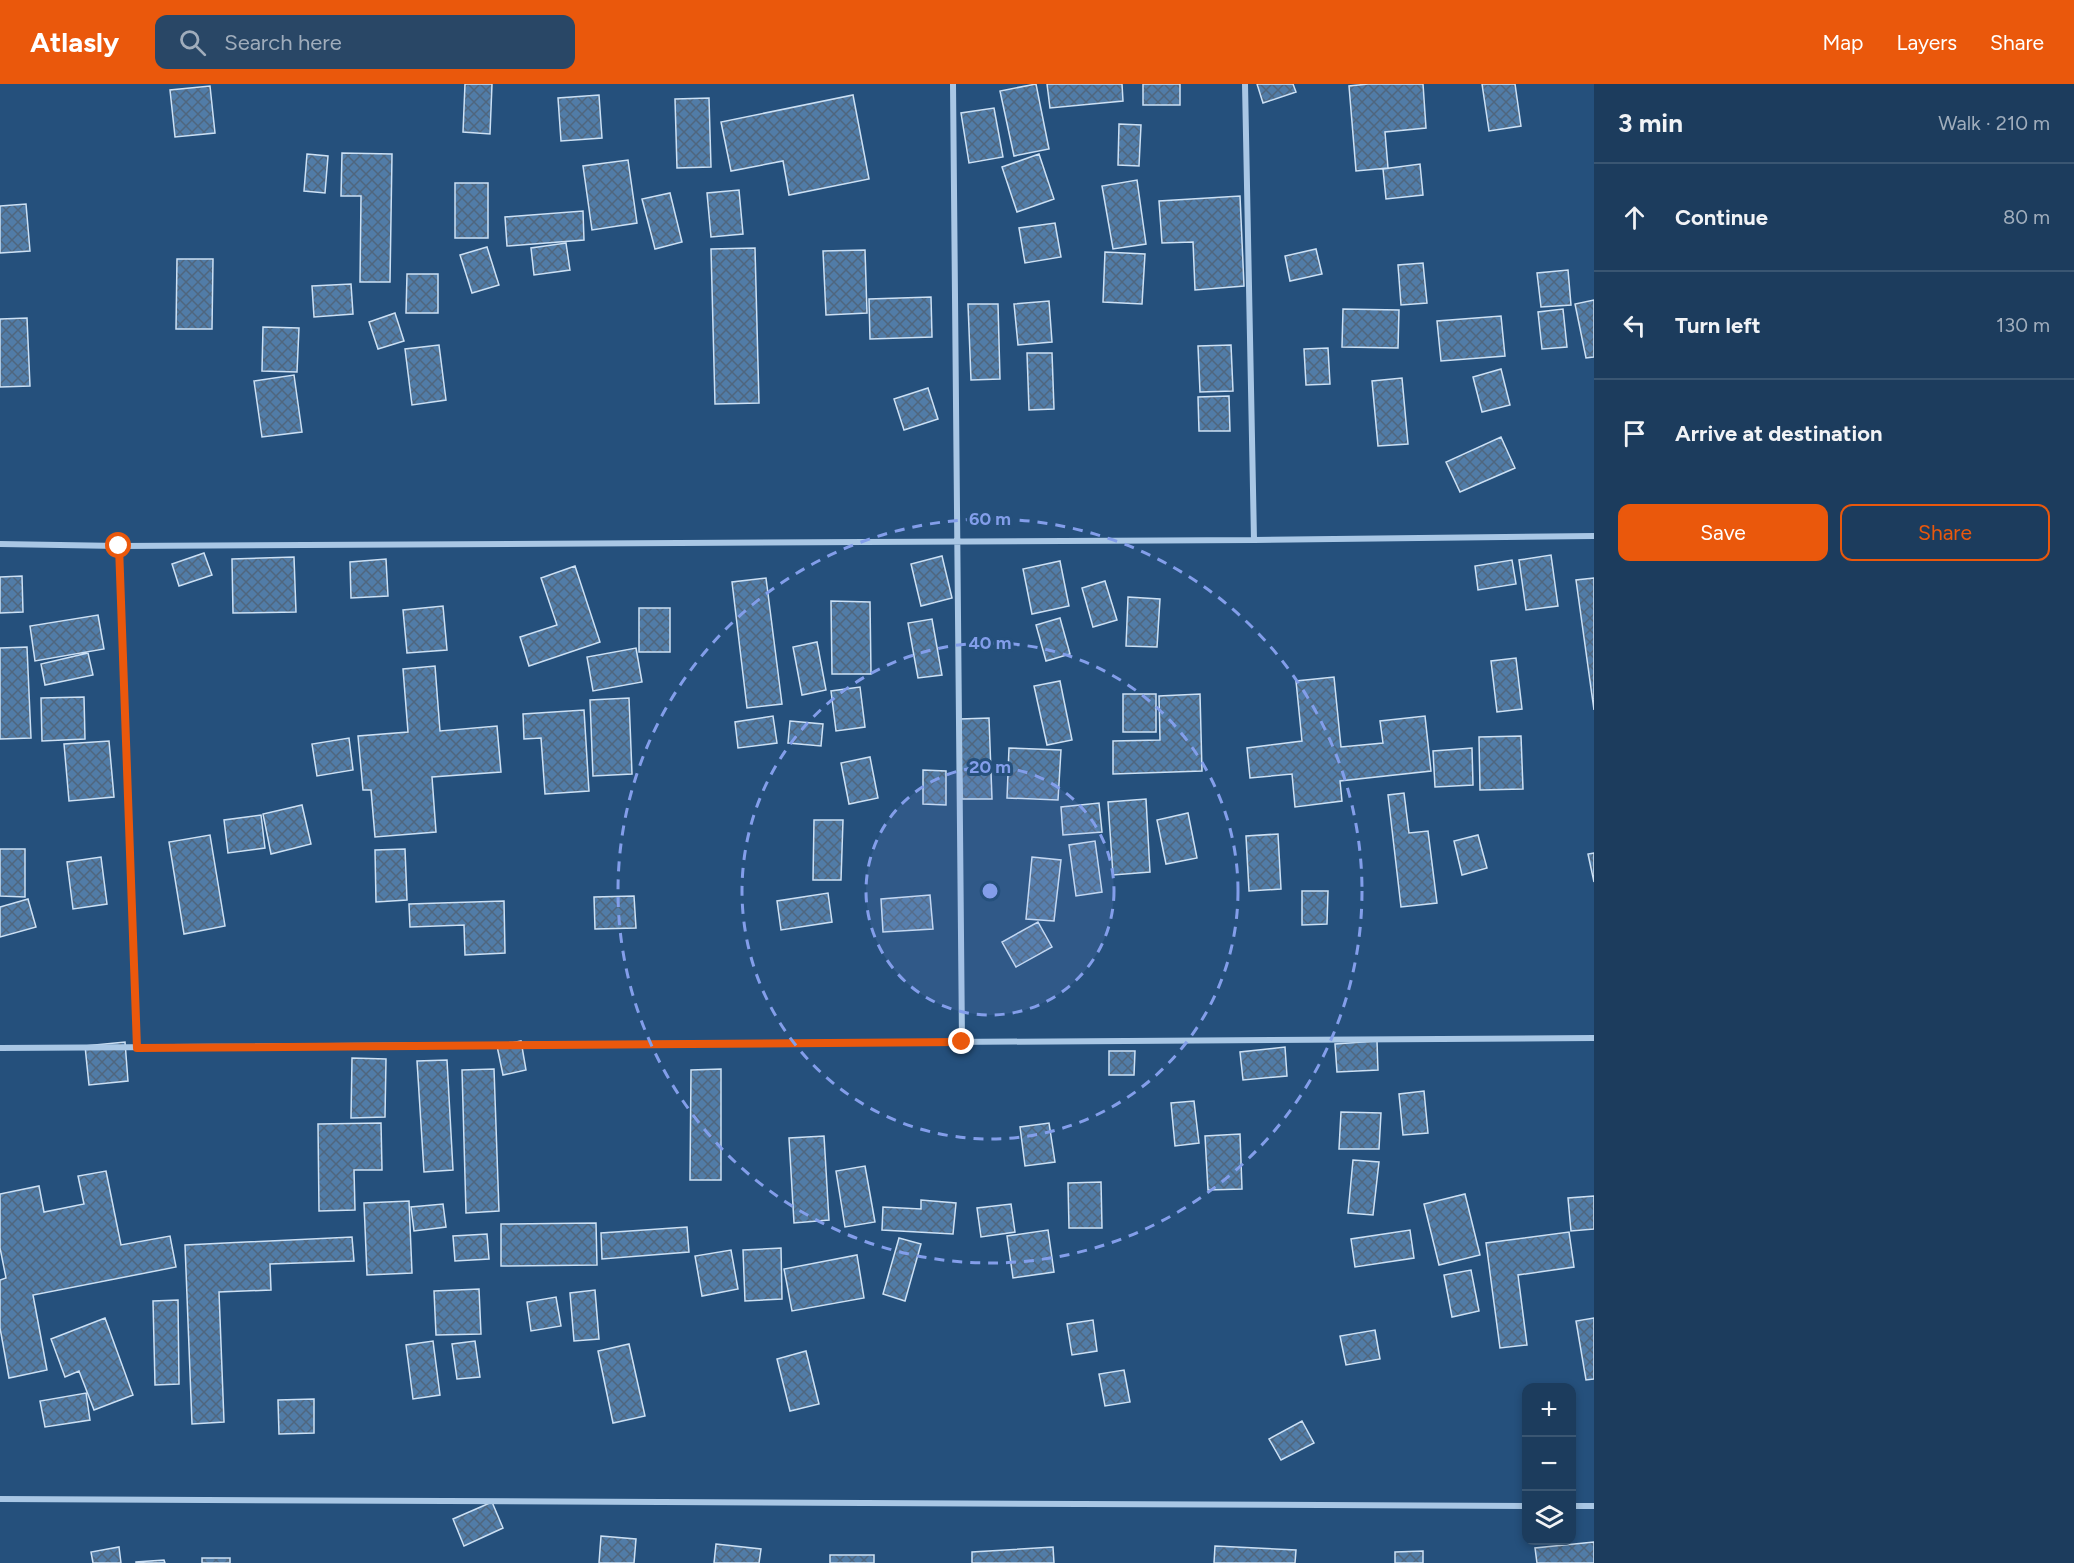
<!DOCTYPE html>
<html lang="en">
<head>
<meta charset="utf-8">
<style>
  :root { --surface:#1c3c5d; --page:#294766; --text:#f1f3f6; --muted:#a0adbc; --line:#3a5672; --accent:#ea580c }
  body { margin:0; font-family:Figtree,sans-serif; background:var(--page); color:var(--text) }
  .controls { position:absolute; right:18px; bottom:18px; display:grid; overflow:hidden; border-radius:12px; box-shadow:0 3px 9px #0003 }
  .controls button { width:54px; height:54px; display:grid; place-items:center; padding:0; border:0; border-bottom:2px solid var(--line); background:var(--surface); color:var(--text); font:30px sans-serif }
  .stop { position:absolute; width:18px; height:18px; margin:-14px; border:4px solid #ea580c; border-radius:50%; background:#fff }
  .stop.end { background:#ea580c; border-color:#fff; box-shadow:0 2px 6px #0008 }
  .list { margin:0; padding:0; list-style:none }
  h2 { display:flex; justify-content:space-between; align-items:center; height:78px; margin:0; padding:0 24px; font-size:26px }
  h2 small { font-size:20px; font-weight:400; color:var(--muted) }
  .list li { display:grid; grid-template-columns:39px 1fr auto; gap:18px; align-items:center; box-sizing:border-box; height:108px; padding:0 24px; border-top:2px solid var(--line) }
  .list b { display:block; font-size:22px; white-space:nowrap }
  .list em { font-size:20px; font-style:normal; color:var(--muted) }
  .actions { display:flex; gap:12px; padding:18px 24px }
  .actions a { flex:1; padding:14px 0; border:2px solid var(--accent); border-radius:12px; text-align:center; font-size:21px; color:var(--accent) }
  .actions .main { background:var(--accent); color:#fff }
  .icon { flex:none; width:33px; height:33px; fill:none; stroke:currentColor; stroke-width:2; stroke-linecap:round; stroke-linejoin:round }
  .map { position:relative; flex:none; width:1594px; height:1479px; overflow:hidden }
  header { display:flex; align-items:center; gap:36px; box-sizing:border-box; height:84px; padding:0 30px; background:var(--accent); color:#fff }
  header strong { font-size:28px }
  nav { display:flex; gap:33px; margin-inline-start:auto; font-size:21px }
  .search { width:420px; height:54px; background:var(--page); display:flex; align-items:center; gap:15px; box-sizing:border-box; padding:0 21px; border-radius:12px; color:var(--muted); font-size:22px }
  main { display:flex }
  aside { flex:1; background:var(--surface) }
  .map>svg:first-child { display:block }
  .building { fill:url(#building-cross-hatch); stroke:#cce0f4; stroke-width:1.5 }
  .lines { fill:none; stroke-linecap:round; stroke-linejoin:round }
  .minor { stroke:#a9c7e5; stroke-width:6 }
  .route { stroke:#ea580c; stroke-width:8 }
  .ring { fill:none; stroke:#839eea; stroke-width:3; stroke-dasharray:10 8 }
  .centre { fill:#839eea; stroke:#25507c; stroke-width:3 }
  .ring-label { font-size:18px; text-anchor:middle; font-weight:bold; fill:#839eea; stroke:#25507c; stroke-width:6; stroke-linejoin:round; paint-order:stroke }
</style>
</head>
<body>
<header>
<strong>Atlasly</strong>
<div class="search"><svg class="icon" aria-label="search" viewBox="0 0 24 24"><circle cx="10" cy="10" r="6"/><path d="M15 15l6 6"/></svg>Search here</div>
<nav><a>Map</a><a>Layers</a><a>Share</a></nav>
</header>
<main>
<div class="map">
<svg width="1594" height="1479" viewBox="0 0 1594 1479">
  <defs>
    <pattern id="building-cross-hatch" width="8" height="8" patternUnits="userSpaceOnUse" patternTransform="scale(1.5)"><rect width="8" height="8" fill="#517ca7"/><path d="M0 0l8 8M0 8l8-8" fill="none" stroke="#4f667e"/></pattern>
  </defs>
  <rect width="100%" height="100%" fill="#25507c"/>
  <path class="building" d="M 465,0 L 492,0 L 490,50 L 463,48 Z
    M 1036,0 L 1049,65 L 1014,72 L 1000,7 Z
    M 1047,0 L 1122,0 L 1123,17 L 1050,24 Z
    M 1143,0 L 1180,0 L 1180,21 L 1143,21 Z
    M 1257,0 L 1293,0 L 1296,8 L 1263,19 Z
    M 1368,0 L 1423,0 L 1426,44 L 1385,48 L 1388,84 L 1356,87 L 1349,2 Z
    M 1482,0 L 1515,0 L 1521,42 L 1489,47 Z
    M 210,2 L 215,49 L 175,53 L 170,6 Z
    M 599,11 L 602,54 L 561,57 L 558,14 Z
    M 853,11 L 869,95 L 789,111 L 783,77 L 731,87 L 721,38 Z
    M 709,14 L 711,83 L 677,84 L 675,15 Z
    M 994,24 L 1003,73 L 969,79 L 961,29 Z
    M 1119,40 L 1141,41 L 1139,82 L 1118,81 Z
    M 342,69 L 392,70 L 390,198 L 360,198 L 361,112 L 341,112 Z
    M 307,70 L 328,72 L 325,109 L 304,107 Z
    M 1039,70 L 1054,115 L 1017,128 L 1002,83 Z
    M 628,76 L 637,139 L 592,146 L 583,82 Z
    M 1420,80 L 1423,111 L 1386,115 L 1383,85 Z
    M 1137,96 L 1146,160 L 1113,165 L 1102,102 Z
    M 455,99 L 488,99 L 488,154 L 455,154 Z
    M 739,106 L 743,150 L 711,153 L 707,109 Z
    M 670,109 L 682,158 L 655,165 L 642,115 Z
    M 1240,112 L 1244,202 L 1195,206 L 1193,158 L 1162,159 L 1159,117 Z
    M 26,120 L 30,167 L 0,169 L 0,122 Z
    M 583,127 L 584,156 L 507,162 L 505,133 Z
    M 1055,139 L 1061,173 L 1025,179 L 1019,144 Z
    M 566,159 L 570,186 L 534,191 L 531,164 Z
    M 487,163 L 499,201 L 472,209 L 460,171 Z
    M 755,164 L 759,319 L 715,320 L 711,165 Z
    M 1316,165 L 1322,190 L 1290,197 L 1285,172 Z
    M 865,166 L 867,229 L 826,231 L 823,167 Z
    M 1105,168 L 1145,170 L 1142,220 L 1103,218 Z
    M 177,175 L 213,175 L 212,245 L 176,245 Z
    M 1423,179 L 1427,219 L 1401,221 L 1398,181 Z
    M 1568,186 L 1571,221 L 1541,223 L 1537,189 Z
    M 407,190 L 438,190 L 438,229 L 406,229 Z
    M 351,200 L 353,230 L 314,233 L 312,202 Z
    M 931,213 L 932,253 L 870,255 L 869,215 Z
    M 1594,216 L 1594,273 L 1586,274 L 1575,220 Z
    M 1049,217 L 1052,258 L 1018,261 L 1014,220 Z
    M 968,220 L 998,220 L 1000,295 L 971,296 Z
    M 1343,225 L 1399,226 L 1398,264 L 1342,263 Z
    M 1563,225 L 1567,263 L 1542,265 L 1538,228 Z
    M 395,229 L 404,257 L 378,265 L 369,238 Z
    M 1501,232 L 1505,272 L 1441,277 L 1437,237 Z
    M 27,234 L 30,302 L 0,303 L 0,235 Z
    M 263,243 L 299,244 L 297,288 L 262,287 Z
    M 439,261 L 446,316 L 412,321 L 405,265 Z
    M 1231,261 L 1233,307 L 1200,308 L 1198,262 Z
    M 1328,264 L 1330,300 L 1306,301 L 1304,265 Z
    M 1027,269 L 1052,269 L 1054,325 L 1029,326 Z
    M 1501,285 L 1510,321 L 1482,328 L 1473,293 Z
    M 294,291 L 302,348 L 262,353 L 254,297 Z
    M 1402,294 L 1408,360 L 1378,362 L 1372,297 Z
    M 928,304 L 938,335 L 904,346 L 894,315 Z
    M 1229,312 L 1230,347 L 1199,347 L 1198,313 Z
    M 1501,353 L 1515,384 L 1460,408 L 1446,378 Z
    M 204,469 L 212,491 L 179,502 L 172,480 Z
    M 1551,471 L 1558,522 L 1526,526 L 1519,476 Z
    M 942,472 L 952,514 L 921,522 L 911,480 Z
    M 294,473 L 296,528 L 233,529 L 232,475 Z
    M 386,475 L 388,512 L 351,514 L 350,478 Z
    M 1512,476 L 1516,500 L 1478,506 L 1475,482 Z
    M 1060,477 L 1069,522 L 1032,530 L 1023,485 Z
    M 575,482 L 600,558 L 529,582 L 520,553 L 557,541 L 541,494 Z
    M 22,492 L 23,528 L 0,529 L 0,493 Z
    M 766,494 L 782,620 L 747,624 L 732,498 Z
    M 1594,494 L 1594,626 L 1576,496 Z
    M 1105,497 L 1117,536 L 1093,543 L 1082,504 Z
    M 1128,513 L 1160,515 L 1157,563 L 1126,562 Z
    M 831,517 L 870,518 L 871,590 L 832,590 Z
    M 443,522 L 447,566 L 407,569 L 403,526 Z
    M 639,524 L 670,524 L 670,568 L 639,568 Z
    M 98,531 L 104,565 L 35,577 L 30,542 Z
    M 1060,534 L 1070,570 L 1046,577 L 1036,541 Z
    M 932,535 L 942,591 L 918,594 L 908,539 Z
    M 817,558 L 826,606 L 802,611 L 793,563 Z
    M 27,563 L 31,654 L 0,655 L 0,564 Z
    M 636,564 L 642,598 L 593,607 L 587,573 Z
    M 88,569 L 93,591 L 45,601 L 41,580 Z
    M 1516,574 L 1522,625 L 1497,628 L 1491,577 Z
    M 435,582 L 440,647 L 497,642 L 501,688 L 432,693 L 436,748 L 375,753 L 371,706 L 363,706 L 358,652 L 408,648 L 403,585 Z
    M 1334,593 L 1341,663 L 1383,659 L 1380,637 L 1425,632 L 1431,687 L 1340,697 L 1342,717 L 1295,723 L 1292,690 L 1250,694 L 1247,664 L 1302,657 L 1296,597 Z
    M 1060,597 L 1072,656 L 1047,661 L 1034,602 Z
    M 860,603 L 865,643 L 836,647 L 831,607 Z
    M 1123,610 L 1156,610 L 1156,648 L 1123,648 Z
    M 1200,610 L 1202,687 L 1113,690 L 1113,657 L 1160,656 L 1159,612 Z
    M 84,613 L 85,655 L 42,657 L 41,614 Z
    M 629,614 L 632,690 L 593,692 L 590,616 Z
    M 584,626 L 589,707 L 545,710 L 541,654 L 524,655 L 523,630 Z
    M 773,632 L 777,659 L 738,664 L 735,638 Z
    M 989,634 L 992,715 L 962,715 L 960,635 Z
    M 790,637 L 823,640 L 821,662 L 788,659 Z
    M 1521,652 L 1523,705 L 1480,706 L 1479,653 Z
    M 349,654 L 353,686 L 317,692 L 312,660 Z
    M 109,657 L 114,713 L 69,717 L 64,660 Z
    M 1009,664 L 1061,666 L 1058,716 L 1007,714 Z
    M 1472,664 L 1473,701 L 1435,703 L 1433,667 Z
    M 870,673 L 878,714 L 849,720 L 841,679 Z
    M 923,686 L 946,687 L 946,721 L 923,720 Z
    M 1404,709 L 1409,749 L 1428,747 L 1437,819 L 1401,823 L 1388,711 Z
    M 1146,715 L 1150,788 L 1113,791 L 1108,718 Z
    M 1099,719 L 1102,748 L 1063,751 L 1061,723 Z
    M 302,721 L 311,760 L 271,770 L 263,730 Z
    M 1188,729 L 1197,774 L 1166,780 L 1157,736 Z
    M 261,731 L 265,764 L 228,769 L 224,736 Z
    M 814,736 L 843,736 L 841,796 L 813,796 Z
    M 1278,750 L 1281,805 L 1249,807 L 1246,752 Z
    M 210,751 L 225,842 L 184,850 L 169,758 Z
    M 1478,751 L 1487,784 L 1462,791 L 1454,757 Z
    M 1095,757 L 1102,808 L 1076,812 L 1069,761 Z
    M 0,765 L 25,765 L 25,813 L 0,812 Z
    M 405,765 L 407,816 L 376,818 L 375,766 Z
    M 1594,769 L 1594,798 L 1588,770 Z
    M 101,773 L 107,820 L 73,825 L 67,778 Z
    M 1032,773 L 1061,776 L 1054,837 L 1026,835 Z
    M 1302,807 L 1328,807 L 1327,840 L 1302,841 Z
    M 828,809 L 832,838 L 781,846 L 777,817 Z
    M 930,811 L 933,845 L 883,848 L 881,815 Z
    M 634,812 L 636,844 L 595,845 L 594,813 Z
    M 28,815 L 36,843 L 0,853 L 0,823 Z
    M 504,817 L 505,869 L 465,871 L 464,841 L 410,843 L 409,820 Z
    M 1038,838 L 1052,863 L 1016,883 L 1002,858 Z
    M 521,957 L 526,986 L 503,991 L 497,962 Z
    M 1377,957 L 1378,986 L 1337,988 L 1335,960 Z
    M 125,958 L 128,997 L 89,1001 L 85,962 Z
    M 1285,963 L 1287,992 L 1243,996 L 1240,968 Z
    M 1109,967 L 1135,967 L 1134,991 L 1109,991 Z
    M 352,974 L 386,975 L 385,1033 L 351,1034 Z
    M 447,976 L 453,1086 L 424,1088 L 417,977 Z
    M 494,985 L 499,1127 L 466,1129 L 462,986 Z
    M 721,985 L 721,1096 L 690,1096 L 691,986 Z
    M 1424,1007 L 1428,1049 L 1403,1051 L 1399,1010 Z
    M 1194,1017 L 1199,1059 L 1175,1062 L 1171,1019 Z
    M 1341,1028 L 1381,1029 L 1379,1065 L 1339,1065 Z
    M 381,1039 L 382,1086 L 354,1086 L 355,1126 L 319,1127 L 318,1040 Z
    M 1049,1039 L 1055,1078 L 1025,1082 L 1020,1043 Z
    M 1240,1050 L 1242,1105 L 1208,1106 L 1205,1052 Z
    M 824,1052 L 829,1136 L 794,1139 L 789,1054 Z
    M 1353,1076 L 1379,1078 L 1373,1131 L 1348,1129 Z
    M 865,1082 L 875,1138 L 845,1143 L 836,1087 Z
    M 106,1087 L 121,1161 L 170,1152 L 176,1183 L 33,1211 L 47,1286 L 9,1294 L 0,1244 L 0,1196 L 6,1194 L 0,1164 L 0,1110 L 39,1102 L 44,1128 L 84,1120 L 78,1092 Z
    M 1101,1098 L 1102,1144 L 1069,1144 L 1068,1099 Z
    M 1465,1110 L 1480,1171 L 1439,1181 L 1424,1120 Z
    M 1594,1112 L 1594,1145 L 1571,1147 L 1568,1114 Z
    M 921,1116 L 956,1119 L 953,1150 L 882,1146 L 883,1123 L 921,1125 Z
    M 409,1117 L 412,1189 L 367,1191 L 364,1119 Z
    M 443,1120 L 446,1143 L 414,1147 L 411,1123 Z
    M 1011,1120 L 1015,1148 L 981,1153 L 977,1124 Z
    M 596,1139 L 597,1181 L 501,1182 L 501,1140 Z
    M 687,1143 L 689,1168 L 602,1175 L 601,1149 Z
    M 1048,1146 L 1054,1188 L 1013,1194 L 1007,1152 Z
    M 1410,1146 L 1414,1174 L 1355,1183 L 1351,1155 Z
    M 1569,1148 L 1574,1183 L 1518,1191 L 1527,1261 L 1500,1264 L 1486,1159 Z
    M 487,1150 L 489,1175 L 455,1177 L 453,1152 Z
    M 352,1153 L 354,1177 L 270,1180 L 271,1206 L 219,1208 L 224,1338 L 192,1340 L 185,1161 Z
    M 899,1154 L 921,1160 L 905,1217 L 883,1210 Z
    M 781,1164 L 782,1215 L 745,1217 L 743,1166 Z
    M 731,1166 L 738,1205 L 702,1212 L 695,1172 Z
    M 857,1171 L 864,1214 L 792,1227 L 784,1185 Z
    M 1471,1186 L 1479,1227 L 1452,1233 L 1444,1191 Z
    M 479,1205 L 481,1250 L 436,1251 L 434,1207 Z
    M 595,1206 L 599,1255 L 574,1257 L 570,1209 Z
    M 556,1213 L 561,1242 L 531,1247 L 527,1218 Z
    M 178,1216 L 179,1300 L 155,1301 L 153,1217 Z
    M 105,1234 L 133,1311 L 94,1326 L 79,1287 L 65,1293 L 51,1255 Z
    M 1594,1234 L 1594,1295 L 1586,1296 L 1576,1237 Z
    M 1093,1236 L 1097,1267 L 1072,1271 L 1067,1240 Z
    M 1375,1246 L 1380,1275 L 1346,1281 L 1340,1252 Z
    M 433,1257 L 440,1311 L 413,1315 L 406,1261 Z
    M 475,1257 L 480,1293 L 457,1295 L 452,1260 Z
    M 629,1260 L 645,1332 L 613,1339 L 598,1267 Z
    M 806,1267 L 819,1320 L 790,1327 L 777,1275 Z
    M 1124,1286 L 1130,1318 L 1105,1322 L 1099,1290 Z
    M 86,1309 L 90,1336 L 45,1343 L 40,1317 Z
    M 314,1315 L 314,1349 L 279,1350 L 278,1316 Z
    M 1302,1337 L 1314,1359 L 1281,1376 L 1269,1355 Z
    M 492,1418 L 503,1444 L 464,1462 L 453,1435 Z
    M 601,1452 L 636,1455 L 634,1479 L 599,1479 Z
    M 1594,1458 L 1594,1479 L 1537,1479 L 1535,1464 Z
    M 716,1460 L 761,1465 L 759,1479 L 714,1479 Z
    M 1215,1462 L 1296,1466 L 1295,1479 L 1214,1479 Z
    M 119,1463 L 121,1479 L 93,1479 L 91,1468 Z
    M 1053,1463 L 1054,1479 L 972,1479 L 972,1468 Z
    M 1423,1467 L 1423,1479 L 1395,1479 L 1395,1468 Z
    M 830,1471 L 874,1471 L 874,1479 L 830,1479 Z
    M 202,1474 L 230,1474 L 230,1479 L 202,1479 Z
    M 164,1476 L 165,1479 L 136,1479 L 136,1478 Z"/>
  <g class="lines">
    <path class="minor" d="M 953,0 L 962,958
      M 1245,0 L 1254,456
      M 0,460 L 119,462 L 1254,456 L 1594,452
      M 119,462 L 137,964
      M 0,964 L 1594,954
      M 0,1415 L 1526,1422
      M 1572,1422 L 1594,1422"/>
  </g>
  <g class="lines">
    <path class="route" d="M 119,462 L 137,964 L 962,958"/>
  </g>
  <circle cx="990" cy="807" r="124" fill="#839eea" fill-opacity=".12"/>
  <g class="ring">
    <circle cx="990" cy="807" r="124"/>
    <circle cx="990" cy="807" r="248"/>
    <circle cx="990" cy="807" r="372"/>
  </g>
  <circle cx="990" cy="807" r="9" class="centre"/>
  <g class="ring-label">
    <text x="990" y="441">60 m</text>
    <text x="990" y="565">40 m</text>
    <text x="990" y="689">20 m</text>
  </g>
</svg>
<div class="controls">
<button>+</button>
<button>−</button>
<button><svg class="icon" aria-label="layers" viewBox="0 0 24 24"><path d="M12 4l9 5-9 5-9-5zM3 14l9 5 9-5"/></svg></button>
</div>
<div class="stop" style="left:119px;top:462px"></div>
<div class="stop end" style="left:962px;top:958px"></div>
</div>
<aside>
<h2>3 min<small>Walk · 210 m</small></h2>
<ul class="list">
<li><svg class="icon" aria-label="ahead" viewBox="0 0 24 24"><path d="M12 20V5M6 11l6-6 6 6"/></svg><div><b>Continue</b></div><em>80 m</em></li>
<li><svg class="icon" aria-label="left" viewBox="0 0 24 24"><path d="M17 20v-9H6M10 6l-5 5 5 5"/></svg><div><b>Turn left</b></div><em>130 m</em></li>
<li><svg class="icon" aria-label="arrive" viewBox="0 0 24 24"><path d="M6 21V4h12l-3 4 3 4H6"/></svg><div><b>Arrive at destination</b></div></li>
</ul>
<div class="actions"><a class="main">Save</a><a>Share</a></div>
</aside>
</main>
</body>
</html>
